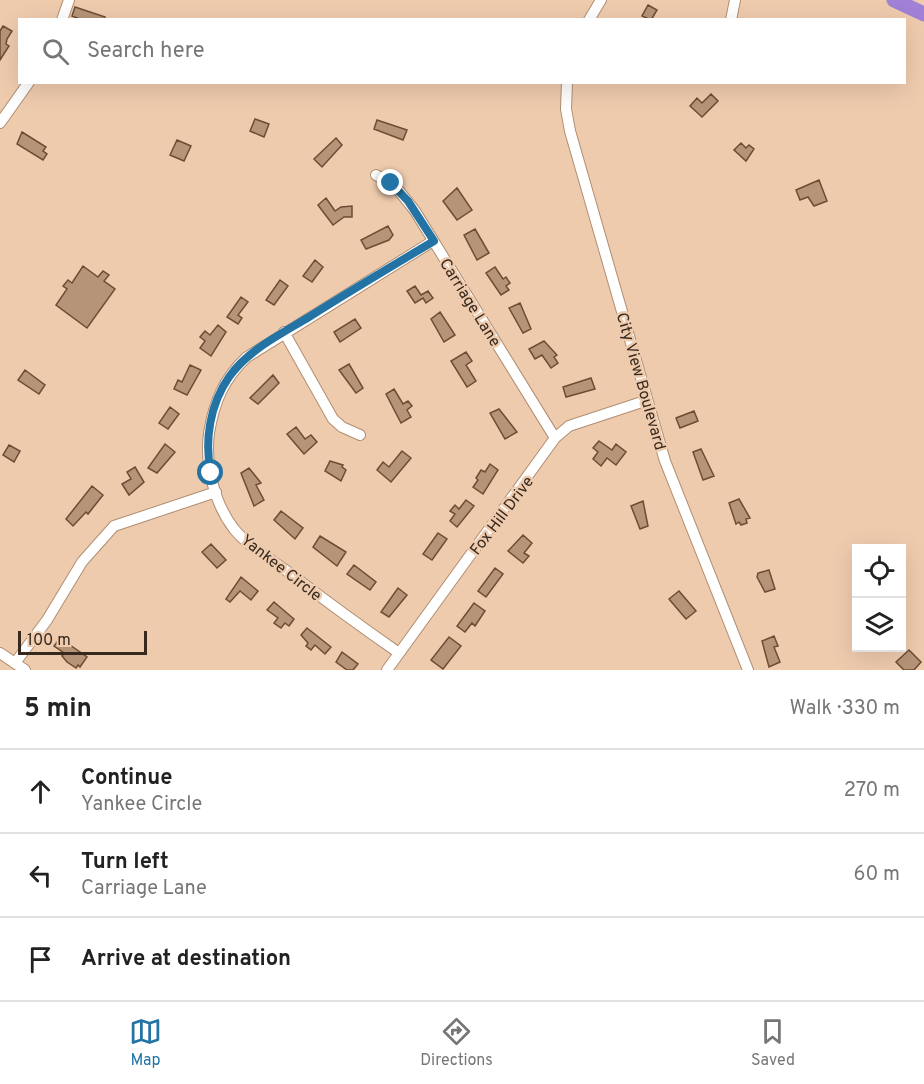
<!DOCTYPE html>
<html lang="en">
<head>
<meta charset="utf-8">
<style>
  :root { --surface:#fff; --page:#f6f6f6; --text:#222; --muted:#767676; --line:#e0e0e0; --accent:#2374a5 }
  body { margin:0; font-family:Overpass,sans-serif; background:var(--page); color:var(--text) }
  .controls { position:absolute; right:18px; bottom:18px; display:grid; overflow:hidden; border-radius:0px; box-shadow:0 6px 24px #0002 }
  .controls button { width:54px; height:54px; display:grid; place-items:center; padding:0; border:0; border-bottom:2px solid var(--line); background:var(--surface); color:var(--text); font:30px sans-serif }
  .scale { position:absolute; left:18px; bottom:15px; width:129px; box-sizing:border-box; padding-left:6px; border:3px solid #37291e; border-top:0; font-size:16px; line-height:21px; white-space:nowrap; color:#37291e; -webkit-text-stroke:4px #efcbae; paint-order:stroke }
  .stop { position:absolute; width:18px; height:18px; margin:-14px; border:4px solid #2374a5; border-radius:50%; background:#fff }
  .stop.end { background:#2374a5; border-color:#fff; box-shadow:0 2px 6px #0008 }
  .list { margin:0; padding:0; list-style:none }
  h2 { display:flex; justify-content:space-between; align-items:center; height:78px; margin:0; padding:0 24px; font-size:26px }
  h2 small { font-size:20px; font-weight:400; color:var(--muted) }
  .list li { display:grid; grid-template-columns:39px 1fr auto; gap:18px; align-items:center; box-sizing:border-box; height:84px; padding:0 24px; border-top:2px solid var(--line) }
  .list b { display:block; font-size:22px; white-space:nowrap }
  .list p { margin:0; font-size:20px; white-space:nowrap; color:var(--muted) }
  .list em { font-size:20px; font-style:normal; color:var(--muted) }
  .icon { flex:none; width:33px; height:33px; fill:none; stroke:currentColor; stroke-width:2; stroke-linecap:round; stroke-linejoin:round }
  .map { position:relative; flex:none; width:924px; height:670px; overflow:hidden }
  .search { position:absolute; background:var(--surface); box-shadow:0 6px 24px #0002; left:18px; right:18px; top:18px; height:66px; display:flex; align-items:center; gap:15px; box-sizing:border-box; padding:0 21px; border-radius:0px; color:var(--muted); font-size:22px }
  .sheet { height:330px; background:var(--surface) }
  nav { display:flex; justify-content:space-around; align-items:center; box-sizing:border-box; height:84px; border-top:2px solid var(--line); background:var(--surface); font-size:16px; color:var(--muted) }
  nav a { display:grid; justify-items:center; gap:3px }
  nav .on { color:var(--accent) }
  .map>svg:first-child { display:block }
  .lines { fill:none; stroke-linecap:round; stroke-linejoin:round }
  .river { stroke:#a181d6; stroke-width:15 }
  .building { fill:#b69478; stroke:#6c4d34; stroke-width:1.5 }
  .minor-casing { stroke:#b08e72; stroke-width:12 }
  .minor { stroke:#fff; stroke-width:10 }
  .route { stroke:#2374a5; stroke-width:8 }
  .labels { text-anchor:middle; stroke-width:5; stroke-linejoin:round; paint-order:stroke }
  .street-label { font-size:16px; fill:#37291e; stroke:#efcbae }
</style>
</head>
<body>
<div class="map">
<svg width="924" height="670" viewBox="0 0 924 670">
  <rect width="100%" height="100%" fill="#efcbae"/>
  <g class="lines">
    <path class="river" d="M 894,0 L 924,14"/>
  </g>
  <path class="building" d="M 648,5 L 657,10 L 651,20 L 642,16 Z
    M 75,7 L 105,17 L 104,20 L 82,20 L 72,16 Z
    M 3,26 L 12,31 L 7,39 L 6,44 L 9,46 L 0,60 L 0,31 Z
    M 711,94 L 718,101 L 702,117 L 690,106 L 697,98 L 702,103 Z
    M 255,119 L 269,124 L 264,137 L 250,131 Z
    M 377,120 L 407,130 L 403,140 L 374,129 Z
    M 22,132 L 46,147 L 43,151 L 47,154 L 43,160 L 17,144 Z
    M 336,138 L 342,145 L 322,167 L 314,159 Z
    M 177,140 L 191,146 L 184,161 L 170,155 Z
    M 741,143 L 746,148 L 749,145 L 754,149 L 746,161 L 734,150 Z
    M 819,180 L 827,201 L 814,206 L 808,197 L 800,200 L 796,190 Z
    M 457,188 L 472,210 L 457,220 L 443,201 Z
    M 326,198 L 335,211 L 341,207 L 352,206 L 352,217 L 344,217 L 333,225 L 318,205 Z
    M 388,226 L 393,235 L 389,240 L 366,249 L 361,240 Z
    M 475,229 L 489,253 L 477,260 L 464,235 Z
    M 315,260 L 323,267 L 312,282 L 303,276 Z
    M 83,266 L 98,277 L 103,271 L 109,275 L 104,281 L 115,289 L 87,328 L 56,305 L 67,289 L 63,286 L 68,280 L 72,283 Z
    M 495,267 L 503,279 L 506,277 L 510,283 L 506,286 L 509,290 L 501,295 L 486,273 Z
    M 280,280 L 288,286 L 274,305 L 266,300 Z
    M 415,286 L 421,295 L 428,291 L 433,298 L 426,303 L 423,298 L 415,303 L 407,291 Z
    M 241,297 L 248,302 L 238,315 L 242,318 L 238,324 L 227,317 Z
    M 520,303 L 531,329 L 523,333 L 509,308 Z
    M 440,312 L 455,335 L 444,342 L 431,319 Z
    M 355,319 L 361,328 L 340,342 L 334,332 Z
    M 218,325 L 226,332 L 211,356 L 200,348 L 205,341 L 200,337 L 205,331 L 210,335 Z
    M 544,341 L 557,355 L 554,357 L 558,363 L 551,368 L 542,355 L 535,359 L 529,349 Z
    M 466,352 L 472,361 L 466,365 L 476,381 L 467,387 L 451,361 Z
    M 349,364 L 363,388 L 356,393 L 339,370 Z
    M 190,365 L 201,370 L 187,395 L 174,389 L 178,380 L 182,382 Z
    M 25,370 L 45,385 L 39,394 L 18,380 Z
    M 273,375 L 279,383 L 258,404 L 250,398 Z
    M 591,378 L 595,389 L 566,397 L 563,387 Z
    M 394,389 L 403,404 L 408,401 L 412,406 L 407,410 L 411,417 L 401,423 L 386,394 Z
    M 170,407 L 179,414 L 168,429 L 159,423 Z
    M 499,409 L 517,432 L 505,439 L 490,413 Z
    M 694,411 L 698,421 L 680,428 L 676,418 Z
    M 296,427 L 305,439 L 311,435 L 317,442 L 304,454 L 287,434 Z
    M 599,441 L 612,450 L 616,444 L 626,452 L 616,465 L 607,458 L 601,466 L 593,459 L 598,452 L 593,448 Z
    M 165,444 L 175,452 L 157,473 L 148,468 Z
    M 9,445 L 20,451 L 14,462 L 3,455 Z
    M 701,449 L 714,476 L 703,480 L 693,452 Z
    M 402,451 L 411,458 L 391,482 L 377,470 L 383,462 L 389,467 Z
    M 330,461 L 343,465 L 342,467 L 346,470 L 341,481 L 325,471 Z
    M 490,464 L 498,470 L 483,494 L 473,487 L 478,480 L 476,478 L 481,470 L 485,472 Z
    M 135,467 L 144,482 L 129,495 L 122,484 L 131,479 L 127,472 Z
    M 249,468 L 261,483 L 256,485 L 264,500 L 254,506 L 241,473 Z
    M 92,486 L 103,495 L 88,514 L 86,512 L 73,526 L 66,519 Z
    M 739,499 L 750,518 L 746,519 L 747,523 L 741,525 L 739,522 L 736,524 L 729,503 Z
    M 466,500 L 474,506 L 457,527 L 450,521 L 455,514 L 450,511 L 455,505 L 459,509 Z
    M 643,501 L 648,526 L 640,529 L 631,506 Z
    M 281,511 L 303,528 L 295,539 L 274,520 Z
    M 438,533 L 447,539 L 432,560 L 423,554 Z
    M 523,535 L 532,543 L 524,553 L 529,556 L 523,563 L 508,551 Z
    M 320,536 L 346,552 L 337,566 L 313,547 Z
    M 211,544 L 226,560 L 217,568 L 202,552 Z
    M 354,565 L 376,582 L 370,590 L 347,574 Z
    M 495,568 L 503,574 L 486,597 L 478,591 Z
    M 769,570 L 775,589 L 765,592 L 757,577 L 758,573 Z
    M 241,577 L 258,591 L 251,600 L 240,591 L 230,602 L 226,599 Z
    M 398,588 L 407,595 L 389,617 L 381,612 Z
    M 679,591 L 696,611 L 686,619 L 669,599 Z
    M 274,602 L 294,619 L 289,626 L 285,623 L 281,628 L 274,623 L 278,618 L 267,610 Z
    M 474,603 L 485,611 L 475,626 L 472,623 L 465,632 L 457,626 Z
    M 307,628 L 331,647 L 325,654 L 315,645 L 311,650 L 306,646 L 308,643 L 301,635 Z
    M 774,636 L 778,646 L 774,647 L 780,662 L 769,667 L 762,641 Z
    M 449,637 L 461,646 L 443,669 L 431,660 Z
    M 60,638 L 87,657 L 80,667 L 78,665 L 76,668 L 67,662 L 62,656 L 64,653 L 54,646 Z
    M 909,650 L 921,662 L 914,670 L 904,670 L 896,662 Z
    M 342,652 L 358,664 L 353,670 L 347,670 L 336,662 Z"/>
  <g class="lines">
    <g class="minor-casing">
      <path id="minor" d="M 62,20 L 69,0
        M 589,20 L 601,0
        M 731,20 L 735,0
        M 567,82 L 566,109 L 570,131 L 665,461 L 748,670
        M 0,123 L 29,82
        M 376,175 L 396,187 L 415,211 L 555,438
        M 284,332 L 333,419 L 342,427 L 360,435
        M 0,653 L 25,670
        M 399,653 C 360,626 322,598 284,569 C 267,557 247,545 234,529 C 214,503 205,465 209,433 C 214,402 224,378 247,357 L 433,241
        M 15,663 L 47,620 L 82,562 L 114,526 L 216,492
        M 387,670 L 555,438 L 569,426 L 645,401"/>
    </g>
    <use href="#minor" class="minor"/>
  </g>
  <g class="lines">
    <path class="route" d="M 211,473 C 204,441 210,404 229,377 C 248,350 281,334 309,317 C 350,291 392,266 434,241 L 408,201 L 391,183"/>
  </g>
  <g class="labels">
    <g class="street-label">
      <text transform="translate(471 302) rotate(58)" y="6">Carriage Lane</text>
      <text transform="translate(642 381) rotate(74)" y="6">City View Boulevard</text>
      <text transform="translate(501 515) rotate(-53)" y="6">Fox Hill Drive</text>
      <text transform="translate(282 567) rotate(38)" y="6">Yankee Circle</text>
    </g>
  </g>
</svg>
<div class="controls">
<button><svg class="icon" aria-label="locate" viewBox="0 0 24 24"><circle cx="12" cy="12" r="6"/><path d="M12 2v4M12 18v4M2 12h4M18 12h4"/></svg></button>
<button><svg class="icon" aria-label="layers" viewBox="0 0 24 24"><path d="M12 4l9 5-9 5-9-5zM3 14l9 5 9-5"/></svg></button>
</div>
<div class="scale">100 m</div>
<div class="stop" style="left:211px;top:473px"></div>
<div class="stop end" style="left:391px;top:183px"></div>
<div class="search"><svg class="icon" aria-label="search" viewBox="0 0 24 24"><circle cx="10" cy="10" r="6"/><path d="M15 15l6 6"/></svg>Search here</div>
</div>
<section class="sheet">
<h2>5 min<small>Walk · 330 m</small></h2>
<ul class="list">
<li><svg class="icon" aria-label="ahead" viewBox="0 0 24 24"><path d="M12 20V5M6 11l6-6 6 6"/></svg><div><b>Continue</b><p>Yankee Circle</p></div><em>270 m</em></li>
<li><svg class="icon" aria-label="left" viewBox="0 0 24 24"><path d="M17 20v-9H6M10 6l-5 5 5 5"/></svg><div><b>Turn left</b><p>Carriage Lane</p></div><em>60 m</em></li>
<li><svg class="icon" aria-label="arrive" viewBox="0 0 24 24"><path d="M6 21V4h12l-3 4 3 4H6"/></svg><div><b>Arrive at destination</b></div></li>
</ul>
</section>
<nav>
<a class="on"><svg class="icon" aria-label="map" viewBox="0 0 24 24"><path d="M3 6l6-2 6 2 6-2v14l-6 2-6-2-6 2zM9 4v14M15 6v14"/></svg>Map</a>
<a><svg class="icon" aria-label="directions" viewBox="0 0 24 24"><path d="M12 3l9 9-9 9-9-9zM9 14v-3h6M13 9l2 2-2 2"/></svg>Directions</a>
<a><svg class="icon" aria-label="saved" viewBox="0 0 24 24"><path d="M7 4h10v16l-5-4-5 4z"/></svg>Saved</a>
</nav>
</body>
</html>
